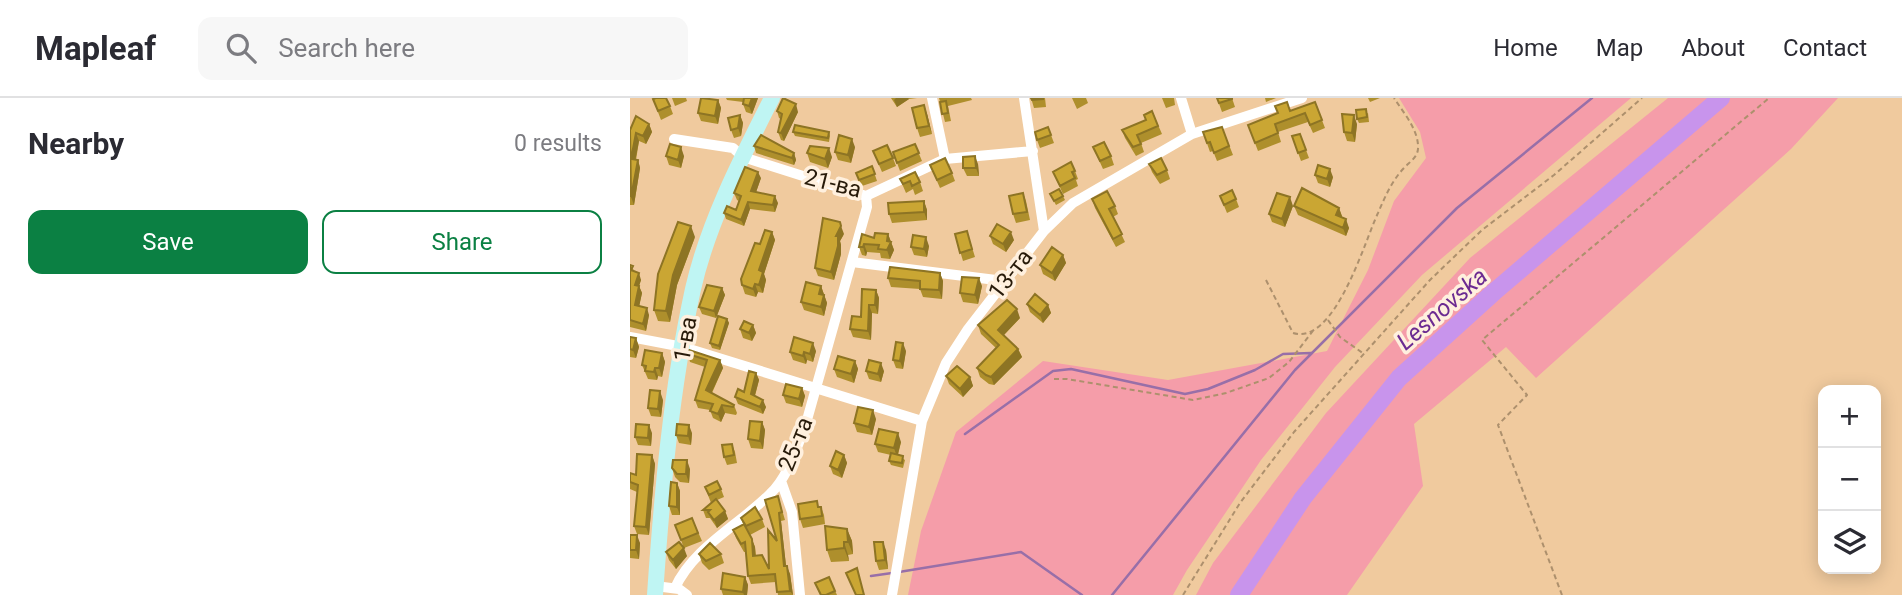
<!DOCTYPE html>
<html lang="en">
<head>
<meta charset="utf-8">
<style>
  :root { --surface:#fff; --page:#f7f7f7; --text:#2b2b33; --muted:#7c7c81; --line:#e1e1e2; --accent:#0b8043 }
  body { margin:0; font-family:Roboto,sans-serif; background:var(--page); color:var(--text) }
  .controls { position:absolute; right:21px; bottom:21px; display:grid; overflow:hidden; border-radius:14px; box-shadow:0 4px 18px #0003 }
  .controls button { width:63px; height:63px; display:grid; place-items:center; padding:0; border:0; border-bottom:2px solid var(--line); background:var(--surface); color:var(--text); font:35px sans-serif }
  .list { margin:0; padding:0; list-style:none }
  h2 { display:flex; justify-content:space-between; align-items:center; height:91px; margin:0; padding:0 28px; font-size:30px }
  h2 small { font-size:23px; font-weight:400; color:var(--muted) }
  .actions { display:flex; gap:14px; padding:21px 28px }
  .actions a { flex:1; padding:16px 0; border:2px solid var(--accent); border-radius:14px; text-align:center; font-size:24px; color:var(--accent) }
  .actions .main { background:var(--accent); color:#fff }
  .icon { flex:none; width:38px; height:38px; fill:none; stroke:currentColor; stroke-width:2; stroke-linecap:round; stroke-linejoin:round }
  .map { position:relative; flex:none; width:1272px; height:497px; overflow:hidden }
  header { display:flex; align-items:center; gap:42px; box-sizing:border-box; height:98px; padding:0 35px; background:var(--surface); border-bottom:2px solid var(--line) }
  header strong { font-size:33px }
  nav { display:flex; gap:38px; margin-inline-start:auto; font-size:24px }
  .search { width:490px; height:63px; background:var(--page); display:flex; align-items:center; gap:18px; box-sizing:border-box; padding:0 24px; border-radius:14px; color:var(--muted); font-size:26px }
  main { display:flex }
  aside { flex:1; background:var(--surface) }
  .map>svg:first-child { display:block }
  .green { fill:#f59da9 }
  .lines { fill:none; stroke-linecap:round; stroke-linejoin:round }
  .stream { stroke:#986fa8; stroke-width:2.5 }
  .river { stroke:#c894ec; stroke-width:18 }
  .path { stroke:#ad906d; stroke-width:2; stroke-dasharray:5 3.5; stroke-linecap:butt }
  .street { stroke:#fff; stroke-width:10 }
  .secondary { stroke:#bff5f3; stroke-width:16 }
  .wall { fill:#ae8f2c }
  .shaded-wall { fill:#8d7424 }
  .building { fill:#caa633; stroke:#8d7424; stroke-width:2 }
  .labels { text-anchor:middle; stroke-width:7; stroke-linejoin:round; paint-order:stroke }
  .street-label { font-size:23px; fill:#271a09; stroke:#fff0de }
  .water-label { font-size:24px; font-style:italic; fill:#6c2b91; stroke:#fff0de }
</style>
</head>
<body>
<header>
<strong>Mapleaf</strong>
<div class="search"><svg class="icon" aria-label="search" viewBox="0 0 24 24"><circle cx="10" cy="10" r="6"/><path d="M15 15l6 6"/></svg>Search here</div>
<nav><a>Home</a><a>Map</a><a>About</a><a>Contact</a></nav>
</header>
<main>
<aside>
<h2>Nearby<small>0 results</small></h2>
<ul class="list">
</ul>
<div class="actions"><a class="main">Save</a><a>Share</a></div>
</aside>
<div class="map">
<svg width="1272" height="497" viewBox="0 0 1272 497">
  <rect width="100%" height="100%" fill="#f0ca9e"/>
  <path class="green" d="M 769,0 L 1001,0 L 792,177 L 705,269 L 631,362 L 557,472 L 543,497 L 278,497 L 291,433 L 326,334 L 413,263 L 538,282 L 697,253 L 738,172 L 764,103 L 796,60 L 790,34 Z
    M 1038,0 L 1208,0 L 1161,51 L 906,280 L 876,249 L 784,326 L 793,388 L 717,497 L 566,497 L 583,465 L 696,315 L 840,160 Z"/>
  <g class="lines">
    <path class="stream" d="M 335,336 L 423,273 L 441,271 L 555,296 L 578,291 L 625,272 L 653,256 L 681,255
      M 269,474 L 391,454 L 452,497
      M 241,478 L 262,475
      M 482,497 L 665,272 L 827,110 L 962,0"/>
    <path class="river" d="M 609,497 L 673,400 L 769,280 L 864,194 L 1091,0"/>
    <path class="path" d="M 636,182 L 663,235 C 705,248 735,142 748,115 C 755,99 762,82 775,69 C 782,62 789,58 788,47 C 787,30 773,14 764,0
      M 698,222 L 710,239 L 734,256
      M 424,281 L 437,281 L 563,302 L 596,295 L 639,280 L 659,264 L 685,230
      M 553,497 L 610,405 L 664,334 L 800,182 L 852,132 L 924,77 L 1012,0
      M 932,497 L 868,327 L 897,297 L 852,242 L 1139,0"/>
    <path class="street" d="M 302,0 L 315,61
      M 394,0 L 414,133
      M 551,0 L 562,36
      M 44,41 L 103,50 L 113,59 L 236,98 L 315,61 L 403,53
      M 222,164 L 374,183
      M 0,239 L 53,249 L 292,323
      M 151,383 L 162,414 L 170,497
      M 25,488 L 49,491 L 57,497
      M 45,490 C 63,450 109,427 140,396 C 158,379 166,351 175,329 L 237,109 L 236,98
      M 262,497 L 292,323 L 316,265 L 338,231 L 414,133 L 443,105 L 562,36 L 672,0"/>
    <path class="secondary" d="M 25,497 C 32,395 41,292 63,191 C 78,125 111,61 142,0"/>
  </g>
  <path class="wall" d="M 42,0 L 56,0 L 57,3 L 45,8 Z
    M 96,0 L 128,0 L 122,16 L 116,14 L 113,6 L 113,4 L 97,2 Z
    M 261,0 L 287,0 L 279,1 L 267,9 Z
    M 309,0 L 341,0 L 342,2 L 318,8 L 321,23 L 315,24 Z
    M 401,0 L 415,0 L 416,9 L 404,10 Z
    M 442,0 L 456,0 L 458,5 L 447,11 Z
    M 532,0 L 544,0 L 545,7 L 536,10 Z
    M 587,0 L 602,0 L 605,9 L 592,14 Z
    M 635,0 L 646,0 L 636,4 Z
    M 738,0 L 750,0 L 740,4 Z
    M 23,1 L 40,8 L 43,16 L 31,22 Z
    M 88,2 L 91,10 L 88,26 L 71,23 L 68,15 Z
    M 685,4 L 695,30 L 683,35 L 678,24 L 648,34 L 651,44 L 628,53 L 618,27 L 660,13 Z
    M 147,13 L 168,14 L 154,43 L 151,42 L 148,34 L 151,21 L 149,20 Z
    M 522,13 L 532,36 L 511,45 L 514,54 L 506,58 L 495,40 L 492,32 L 516,22 Z
    M 738,15 L 739,24 L 729,25 L 727,21 Z
    M 297,16 L 302,36 L 290,39 L 287,30 Z
    M 110,17 L 113,25 L 111,38 L 104,40 L 101,32 Z
    M 19,26 L 22,34 L 16,46 L 9,43 L 6,62 L 8,62 L 10,70 L 4,107 L 0,107 L 0,32 Z
    M 727,26 L 725,44 L 717,43 L 714,34 Z
    M 418,29 L 424,45 L 410,50 L 407,42 Z
    M 592,29 L 603,57 L 587,63 L 583,53 L 580,54 L 573,34 Z
    M 163,34 L 199,34 L 200,38 L 199,44 L 165,38 Z
    M 670,36 L 679,60 L 671,63 L 662,38 Z
    M 285,46 L 292,63 L 270,73 L 263,54 Z
    M 124,48 L 164,55 L 166,62 L 164,67 L 126,55 Z
    M 225,49 L 221,65 L 208,62 L 205,54 Z
    M 463,49 L 481,58 L 484,67 L 473,71 Z
    M 243,53 L 263,60 L 266,68 L 252,74 Z
    M 177,55 L 202,59 L 198,70 L 180,64 Z
    M 36,58 L 54,58 L 51,70 L 39,67 Z
    M 348,66 L 349,78 L 337,78 L 333,70 Z
    M 519,66 L 537,72 L 540,81 L 530,86 L 522,74 Z
    M 300,67 L 322,75 L 325,83 L 310,90 Z
    M 242,68 L 247,83 L 232,88 L 226,75 Z
    M 445,73 L 448,81 L 446,82 L 448,88 L 433,96 L 423,74 Z
    M 685,77 L 703,79 L 700,89 L 688,85 Z
    M 131,80 L 126,94 L 148,105 L 145,114 L 120,111 L 114,128 L 96,121 L 94,115 L 106,112 L 109,103 L 107,102 L 104,95 Z
    M 270,81 L 290,84 L 293,93 L 285,97 L 283,91 L 276,95 Z
    M 393,95 L 396,103 L 400,122 L 386,125 L 383,116 Z
    M 420,96 L 433,98 L 435,102 L 426,107 Z
    M 590,98 L 606,101 L 609,109 L 597,115 Z
    M 462,101 L 485,108 L 488,116 L 483,119 L 495,144 L 486,149 L 465,110 Z
    M 294,103 L 297,112 L 297,122 L 262,125 L 259,116 Z
    M 663,108 L 655,129 L 642,124 L 639,116 Z
    M 664,108 L 709,110 L 712,119 L 719,130 L 716,138 L 668,117 Z
    M 337,133 L 345,159 L 333,163 L 325,136 Z
    M 142,134 L 145,142 L 134,176 L 136,182 L 133,195 L 128,194 L 126,199 L 115,196 L 112,187 L 130,146 Z
    M 214,136 L 210,143 L 211,147 L 211,156 L 204,182 L 188,178 L 185,170 Z
    M 258,136 L 264,152 L 260,161 L 251,160 L 250,155 L 237,154 L 236,158 L 232,157 L 229,149 L 244,140 Z
    M 360,138 L 384,142 L 376,154 L 363,146 Z
    M 65,139 L 47,187 L 40,224 L 28,223 L 24,212 Z
    M 299,148 L 297,159 L 284,157 L 281,149 Z
    M 433,157 L 436,165 L 425,183 L 413,176 L 410,167 Z
    M 0,167 L 11,182 L 9,188 L 12,195 L 9,208 L 19,217 L 16,233 L 0,229 Z
    M 310,175 L 313,183 L 312,201 L 293,199 L 290,191 L 261,189 L 258,180 Z
    M 191,188 L 197,205 L 194,218 L 174,212 L 171,204 Z
    M 352,188 L 348,206 L 333,204 L 330,195 Z
    M 92,190 L 95,197 L 86,220 L 72,216 L 69,209 Z
    M 246,192 L 249,200 L 248,216 L 242,215 L 241,242 L 223,239 L 220,231 L 231,219 Z
    M 397,206 L 418,207 L 421,215 L 413,225 L 400,214 Z
    M 390,220 L 374,237 L 388,251 L 392,259 L 364,287 L 359,286 L 350,279 L 347,270 L 366,250 L 351,236 L 348,227 Z
    M 97,221 L 99,225 L 90,252 L 82,250 L 80,245 Z
    M 123,227 L 126,235 L 122,243 L 113,240 L 110,231 Z
    M 0,239 L 6,240 L 9,249 L 6,260 L 0,259 Z
    M 186,253 L 183,264 L 177,262 L 176,266 L 163,262 L 160,254 Z
    M 276,253 L 273,271 L 266,270 L 263,262 Z
    M 32,255 L 35,264 L 32,279 L 28,278 L 27,282 L 18,281 L 12,267 Z
    M 58,256 L 90,262 L 93,270 L 82,295 L 104,307 L 107,315 L 106,317 L 95,315 L 91,324 L 83,320 L 80,312 L 68,310 L 65,302 L 75,269 L 60,264 Z
    M 225,263 L 228,271 L 224,285 L 207,279 L 204,271 Z
    M 236,273 L 254,273 L 251,284 L 239,281 Z
    M 126,275 L 129,282 L 125,298 L 136,309 L 133,316 L 108,306 L 105,299 L 114,294 Z
    M 316,278 L 340,279 L 343,288 L 333,299 L 319,286 Z
    M 172,290 L 175,298 L 172,309 L 156,305 L 153,297 Z
    M 33,302 L 31,319 L 21,318 L 18,310 Z
    M 246,321 L 242,337 L 227,334 L 224,325 Z
    M 132,324 L 135,332 L 133,351 L 121,350 L 118,341 Z
    M 22,335 L 21,348 L 8,347 L 5,339 Z
    M 62,335 L 61,347 L 49,345 L 46,337 Z
    M 271,344 L 268,357 L 275,362 L 273,370 L 261,367 L 259,363 L 261,357 L 248,354 L 245,346 Z
    M 102,346 L 105,354 L 107,365 L 97,367 L 94,359 Z
    M 22,357 L 25,366 L 19,437 L 7,436 L 4,428 L 7,394 L 0,391 L 0,375 L 6,377 Z
    M 214,357 L 217,365 L 212,380 L 203,376 L 200,368 Z
    M 42,370 L 60,371 L 59,385 L 50,384 L 45,379 Z
    M 47,385 L 50,393 L 50,417 L 42,417 L 39,408 Z
    M 75,389 L 91,391 L 94,399 L 87,402 L 95,413 L 98,421 L 87,430 L 80,420 L 76,420 L 73,412 L 81,405 Z
    M 148,398 L 155,422 L 151,423 L 156,468 L 160,476 L 163,497 L 148,497 L 146,484 L 121,486 L 118,478 L 116,454 L 114,454 L 106,440 L 103,432 L 113,426 L 111,420 L 132,421 L 135,429 L 120,437 L 125,449 L 126,458 L 139,471 L 147,443 Z
    M 189,409 L 191,409 L 194,417 L 195,426 L 173,430 L 170,421 Z
    M 62,420 L 72,443 L 54,450 L 45,427 Z
    M 217,431 L 222,443 L 223,456 L 218,457 L 219,463 L 201,464 L 197,452 Z
    M 0,437 L 10,445 L 9,461 L 0,460 Z
    M 256,452 L 258,471 L 249,472 L 246,463 Z
    M 36,454 L 57,458 L 46,471 L 39,462 Z
    M 69,456 L 91,456 L 94,465 L 79,472 L 72,465 Z
    M 115,479 L 118,487 L 117,497 L 93,497 L 91,491 Z
    M 199,479 L 207,497 L 190,497 L 185,485 Z"/>
  <path class="shaded-wall" d="M 122,0 L 128,0 L 122,16 L 119,8 Z
    M 266,0 L 278,0 L 279,1 L 267,9 L 264,2 Z
    M 88,2 L 91,10 L 88,26 L 85,18 Z
    M 166,6 L 168,14 L 154,43 L 151,35 Z
    M 294,7 L 297,16 L 302,36 L 299,28 Z
    M 110,17 L 113,25 L 111,38 L 108,30 Z
    M 724,17 L 727,26 L 725,44 L 722,35 Z
    M 19,26 L 22,34 L 16,46 L 13,38 Z
    M 6,35 L 9,43 L 4,69 L 1,61 Z
    M 222,41 L 225,49 L 221,65 L 218,57 Z
    M 51,49 L 54,58 L 51,70 L 48,62 Z
    M 199,50 L 202,59 L 198,70 L 195,61 Z
    M 164,55 L 166,62 L 164,67 L 162,60 Z
    M 345,58 L 348,66 L 349,78 L 346,70 Z
    M 8,62 L 10,70 L 4,107 L 1,99 Z
    M 700,71 L 703,79 L 700,89 L 697,81 Z
    M 128,74 L 131,80 L 124,100 L 121,93 Z
    M 145,98 L 148,105 L 145,114 L 143,107 Z
    M 660,99 L 663,108 L 655,129 L 652,121 Z
    M 294,103 L 297,112 L 297,122 L 294,114 Z
    M 118,104 L 120,111 L 114,128 L 111,122 Z
    M 709,110 L 712,118 L 709,125 L 706,117 Z
    M 716,121 L 719,130 L 716,138 L 713,130 Z
    M 61,128 L 65,139 L 47,187 L 40,224 L 36,213 L 43,177 Z
    M 211,128 L 214,136 L 210,143 L 211,147 L 211,156 L 204,182 L 201,174 L 206,138 Z
    M 142,134 L 145,142 L 134,176 L 136,182 L 133,195 L 129,187 L 129,172 Z
    M 381,134 L 384,142 L 376,154 L 373,146 Z
    M 258,136 L 264,152 L 260,161 L 257,152 Z
    M 296,139 L 299,148 L 297,159 L 294,151 Z
    M 234,146 L 237,154 L 236,158 L 233,149 Z
    M 433,157 L 436,165 L 425,183 L 422,175 Z
    M 9,175 L 11,182 L 9,188 L 12,195 L 8,214 L 5,207 L 5,187 Z
    M 310,175 L 313,183 L 312,201 L 309,192 Z
    M 349,180 L 352,188 L 348,206 L 345,197 Z
    M 125,186 L 128,194 L 126,199 L 123,191 Z
    M 191,188 L 197,205 L 194,218 L 191,209 L 189,196 Z
    M 92,190 L 95,197 L 86,220 L 84,213 Z
    M 246,192 L 249,200 L 248,216 L 245,207 Z
    M 239,207 L 242,215 L 241,242 L 238,233 Z
    M 418,207 L 421,215 L 413,225 L 410,217 Z
    M 17,210 L 19,217 L 16,233 L 13,226 Z
    M 387,211 L 390,220 L 371,240 L 368,232 Z
    M 97,221 L 99,225 L 90,252 L 89,248 Z
    M 123,227 L 126,235 L 122,243 L 119,235 Z
    M 6,240 L 9,249 L 6,260 L 3,252 Z
    M 183,245 L 186,253 L 183,264 L 180,256 Z
    M 273,245 L 276,253 L 273,271 L 270,263 Z
    M 388,251 L 392,259 L 364,287 L 361,279 Z
    M 174,254 L 177,262 L 176,266 L 173,258 Z
    M 32,255 L 35,264 L 32,279 L 29,270 Z
    M 90,262 L 93,270 L 79,300 L 76,292 Z
    M 225,263 L 228,271 L 224,285 L 221,276 Z
    M 251,265 L 254,273 L 251,284 L 248,276 Z
    M 25,270 L 28,278 L 27,282 L 24,274 Z
    M 126,275 L 129,282 L 123,304 L 121,296 Z
    M 340,279 L 343,288 L 333,299 L 330,291 Z
    M 172,290 L 175,298 L 172,309 L 169,301 Z
    M 30,293 L 33,302 L 31,319 L 28,311 Z
    M 133,302 L 136,309 L 133,316 L 130,309 Z
    M 92,307 L 95,315 L 91,324 L 88,316 Z
    M 243,312 L 246,321 L 242,337 L 239,329 Z
    M 132,324 L 135,332 L 133,351 L 130,343 Z
    M 19,327 L 22,335 L 21,348 L 18,340 Z
    M 59,327 L 62,335 L 61,347 L 58,338 Z
    M 268,335 L 271,344 L 267,359 L 264,350 Z
    M 22,357 L 25,366 L 19,437 L 16,429 Z
    M 214,357 L 217,365 L 212,380 L 208,372 Z
    M 57,362 L 60,371 L 59,385 L 56,376 Z
    M 47,385 L 50,393 L 50,417 L 47,409 Z
    M 95,413 L 98,421 L 87,430 L 84,422 Z
    M 149,415 L 151,423 L 157,476 L 154,468 Z
    M 217,431 L 222,443 L 223,456 L 218,444 Z
    M 7,437 L 10,445 L 9,461 L 6,452 Z
    M 122,441 L 125,449 L 126,466 L 123,458 Z
    M 214,444 L 218,457 L 219,463 L 214,450 Z
    M 253,444 L 256,452 L 258,471 L 255,462 Z
    M 54,450 L 57,458 L 46,471 L 43,462 Z
    M 157,468 L 160,476 L 163,497 L 160,493 Z
    M 115,479 L 118,487 L 117,497 L 114,497 L 113,494 Z"/>
  <path class="building" d="M 26,0 L 36,0 L 40,8 L 28,13 L 23,1 Z
    M 71,0 L 88,2 L 85,18 L 68,15 Z
    M 114,0 L 122,0 L 119,8 L 113,6 Z
    M 153,0 L 166,6 L 151,35 L 148,34 L 152,16 L 147,13 Z
    M 401,0 L 413,0 L 413,1 L 402,2 Z
    M 587,0 L 602,0 L 602,1 L 589,5 Z
    M 316,3 L 318,15 L 312,16 L 310,4 Z
    M 657,4 L 660,13 L 685,4 L 692,22 L 680,27 L 675,15 L 645,26 L 648,35 L 625,45 L 618,27 L 648,15 L 645,8 Z
    M 294,7 L 299,28 L 287,30 L 282,10 Z
    M 736,11 L 737,19 L 727,21 L 726,12 Z
    M 522,13 L 528,28 L 507,37 L 511,46 L 503,49 L 492,32 L 516,22 L 514,17 Z
    M 712,16 L 724,17 L 722,35 L 714,34 Z
    M 110,17 L 108,30 L 101,32 L 98,20 Z
    M 6,18 L 19,26 L 13,38 L 6,35 L 1,61 L 8,62 L 1,99 L 0,32 Z
    M 165,27 L 199,34 L 198,40 L 163,34 Z
    M 418,29 L 421,37 L 407,42 L 405,34 Z
    M 592,29 L 599,48 L 584,55 L 580,44 L 577,45 L 573,34 Z
    M 670,36 L 676,52 L 668,55 L 662,38 Z
    M 131,37 L 164,55 L 162,60 L 124,48 Z
    M 209,37 L 222,41 L 218,57 L 205,54 Z
    M 474,44 L 481,58 L 470,63 L 463,49 Z
    M 40,46 L 51,49 L 48,62 L 36,58 Z
    M 285,46 L 289,55 L 267,65 L 263,54 Z
    M 257,47 L 263,60 L 249,66 L 243,53 Z
    M 180,48 L 199,50 L 195,61 L 177,55 Z
    M 345,58 L 346,70 L 333,70 L 333,59 Z
    M 315,60 L 322,75 L 307,82 L 300,67 Z
    M 531,60 L 537,72 L 527,77 L 519,66 Z
    M 441,64 L 445,73 L 442,74 L 445,80 L 430,88 L 423,74 Z
    M 688,67 L 700,71 L 697,81 L 685,77 Z
    M 242,68 L 245,76 L 229,82 L 226,75 Z
    M 115,69 L 128,74 L 121,93 L 145,98 L 143,107 L 118,104 L 111,122 L 94,115 L 97,108 L 106,112 L 111,98 L 104,95 Z
    M 285,74 L 290,84 L 282,88 L 280,83 L 273,86 L 270,81 Z
    M 672,90 L 709,110 L 706,117 L 716,121 L 713,130 L 664,108 Z
    M 429,91 L 433,98 L 424,103 L 420,96 Z
    M 602,92 L 606,101 L 594,107 L 590,98 Z
    M 477,93 L 485,108 L 479,111 L 492,136 L 483,141 L 462,101 Z
    M 393,95 L 397,114 L 383,116 L 379,98 Z
    M 647,95 L 660,99 L 652,121 L 639,116 Z
    M 294,103 L 294,114 L 259,116 L 258,105 Z
    M 193,120 L 210,124 L 211,128 L 206,138 L 208,138 L 208,148 L 201,174 L 185,170 Z
    M 48,124 L 61,128 L 43,177 L 36,213 L 24,212 L 28,176 Z
    M 367,126 L 381,134 L 373,146 L 360,138 Z
    M 135,132 L 142,134 L 129,172 L 133,174 L 129,187 L 125,186 L 123,191 L 112,187 L 111,181 L 125,145 L 130,146 Z
    M 337,133 L 342,151 L 330,155 L 325,136 Z
    M 245,135 L 258,136 L 257,143 L 261,144 L 257,152 L 248,151 L 249,147 L 234,146 L 233,149 L 229,149 L 232,136 L 244,140 Z
    M 283,137 L 296,139 L 294,151 L 281,149 Z
    M 422,149 L 433,157 L 422,175 L 410,167 Z
    M 0,167 L 3,168 L 1,172 L 9,175 L 5,187 L 9,188 L 5,207 L 17,210 L 13,226 L 0,222 Z
    M 260,169 L 310,175 L 309,192 L 290,191 L 290,183 L 258,180 Z
    M 332,179 L 349,180 L 345,197 L 330,195 Z
    M 176,184 L 191,188 L 189,196 L 194,197 L 191,209 L 171,204 Z
    M 77,187 L 92,190 L 84,213 L 69,209 Z
    M 232,191 L 246,192 L 245,207 L 239,207 L 238,233 L 220,231 L 222,218 L 231,219 Z
    M 405,196 L 418,207 L 410,217 L 397,206 Z
    M 377,202 L 387,211 L 368,232 L 388,251 L 361,279 L 356,277 L 347,270 L 369,247 L 348,227 Z
    M 88,218 L 97,221 L 89,248 L 80,245 Z
    M 114,223 L 123,227 L 119,235 L 110,231 Z
    M 0,239 L 6,240 L 3,252 L 0,251 Z
    M 164,239 L 183,245 L 180,256 L 174,254 L 173,258 L 160,254 Z
    M 266,244 L 273,245 L 270,263 L 263,262 Z
    M 15,252 L 32,255 L 29,270 L 25,270 L 24,274 L 15,273 L 16,268 L 12,267 Z
    M 59,252 L 90,262 L 76,292 L 104,307 L 103,309 L 92,307 L 88,316 L 80,313 L 83,306 L 65,302 L 77,262 L 58,256 Z
    M 208,258 L 225,263 L 221,276 L 204,271 Z
    M 239,262 L 251,265 L 248,276 L 236,273 Z
    M 327,268 L 340,279 L 330,291 L 316,278 Z
    M 119,273 L 126,275 L 121,296 L 133,302 L 130,309 L 105,299 L 108,291 L 114,294 Z
    M 156,286 L 172,290 L 169,301 L 153,297 Z
    M 20,292 L 30,293 L 28,311 L 18,310 Z
    M 228,309 L 243,312 L 239,329 L 224,325 Z
    M 120,323 L 132,324 L 130,343 L 118,341 Z
    M 6,326 L 19,327 L 18,340 L 5,339 Z
    M 47,326 L 59,327 L 58,338 L 46,337 Z
    M 249,331 L 268,335 L 264,350 L 245,346 Z
    M 102,346 L 104,357 L 94,359 L 92,347 Z
    M 206,353 L 214,357 L 208,372 L 200,368 Z
    M 261,355 L 273,358 L 272,365 L 259,363 Z
    M 7,356 L 22,357 L 16,429 L 4,428 L 8,387 L 0,384 L 0,375 L 6,377 Z
    M 43,362 L 57,362 L 56,376 L 47,376 L 42,370 Z
    M 87,383 L 91,391 L 79,397 L 75,389 Z
    M 41,384 L 47,385 L 47,409 L 39,408 Z
    M 148,398 L 152,414 L 149,415 L 154,468 L 157,468 L 160,493 L 147,494 L 145,476 L 118,478 L 115,444 L 111,446 L 103,432 L 114,426 L 122,441 L 123,458 L 132,457 L 139,471 L 138,432 L 147,443 L 135,402 Z
    M 86,401 L 95,413 L 84,422 L 78,414 L 80,412 L 73,412 Z
    M 187,403 L 188,409 L 191,409 L 192,418 L 170,421 L 168,406 Z
    M 125,409 L 132,421 L 116,428 L 111,420 Z
    M 62,420 L 68,435 L 51,442 L 45,427 Z
    M 195,428 L 217,431 L 218,444 L 214,444 L 214,450 L 197,452 Z
    M 0,437 L 7,437 L 6,452 L 0,452 Z
    M 49,444 L 54,450 L 43,462 L 36,454 Z
    M 244,444 L 253,444 L 255,462 L 246,463 Z
    M 80,445 L 91,456 L 76,463 L 69,456 Z
    M 227,470 L 234,497 L 226,497 L 216,475 Z
    M 93,475 L 115,479 L 113,494 L 91,491 Z
    M 199,479 L 205,493 L 196,497 L 191,497 L 185,485 Z"/>
  <g class="labels">
    <g class="street-label">
      <text transform="translate(203 85) rotate(14)" y="8">21-ва</text>
      <text transform="translate(380 176) rotate(-52)" y="8">13-та</text>
      <text transform="translate(55 241) rotate(-80)" y="8">1-ва</text>
      <text transform="translate(165 346) rotate(-68)" y="8">25-та</text>
    </g>
    <g class="water-label">
      <text transform="translate(812 211) rotate(-41)" y="8">Lesnovska</text>
    </g>
  </g>
</svg>
<div class="controls">
<button>+</button>
<button>−</button>
<button><svg class="icon" aria-label="layers" viewBox="0 0 24 24"><path d="M12 4l9 5-9 5-9-5zM3 14l9 5 9-5"/></svg></button>
</div>
</div>
</main>
</body>
</html>
